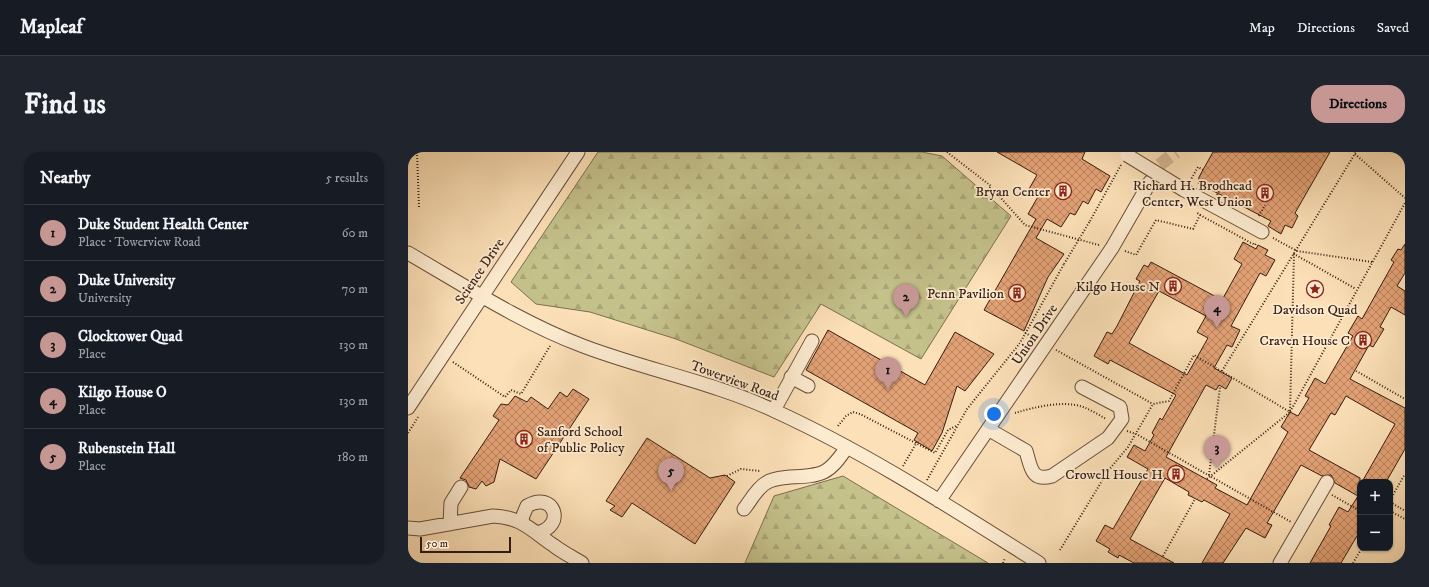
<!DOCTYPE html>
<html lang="en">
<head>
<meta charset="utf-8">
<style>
  :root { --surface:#171b24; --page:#20242c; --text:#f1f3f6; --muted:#9ea1a6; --line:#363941; --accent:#c59692 }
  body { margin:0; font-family:"IM FELL DW Pica",serif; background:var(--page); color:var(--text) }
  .controls { position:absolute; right:12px; bottom:12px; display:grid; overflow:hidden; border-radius:8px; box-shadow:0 1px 3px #0004 }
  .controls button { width:36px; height:36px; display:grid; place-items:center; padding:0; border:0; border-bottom:1px solid var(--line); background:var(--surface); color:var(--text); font:20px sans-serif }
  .scale { position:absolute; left:12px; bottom:10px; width:91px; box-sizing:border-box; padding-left:4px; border:2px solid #351d12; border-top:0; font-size:11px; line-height:14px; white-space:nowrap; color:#351d12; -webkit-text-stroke:3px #fdebd0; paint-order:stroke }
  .you { position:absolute; left:586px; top:262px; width:14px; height:14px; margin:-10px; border:3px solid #fff; border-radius:50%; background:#1a73e8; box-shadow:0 0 0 6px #1a73e833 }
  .badge { display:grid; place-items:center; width:26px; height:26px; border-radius:50%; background:var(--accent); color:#111; font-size:13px; font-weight:700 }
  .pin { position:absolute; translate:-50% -33px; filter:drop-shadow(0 1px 2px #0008) }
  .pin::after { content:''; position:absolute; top:21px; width:14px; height:12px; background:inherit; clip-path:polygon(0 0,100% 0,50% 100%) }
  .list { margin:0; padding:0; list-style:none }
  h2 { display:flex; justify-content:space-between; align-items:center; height:52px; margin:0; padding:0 16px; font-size:17px }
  h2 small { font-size:13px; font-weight:400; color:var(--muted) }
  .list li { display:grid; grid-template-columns:26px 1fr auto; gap:12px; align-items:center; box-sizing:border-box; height:56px; padding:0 16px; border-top:1px solid var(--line) }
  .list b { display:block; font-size:15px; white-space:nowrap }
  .list p { margin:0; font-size:13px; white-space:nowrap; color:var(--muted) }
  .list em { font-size:13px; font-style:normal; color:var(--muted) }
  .map { position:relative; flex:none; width:997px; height:411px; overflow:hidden; border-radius:16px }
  header { display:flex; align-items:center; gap:24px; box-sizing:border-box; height:56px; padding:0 20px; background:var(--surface); border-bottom:1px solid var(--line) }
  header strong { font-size:19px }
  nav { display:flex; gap:22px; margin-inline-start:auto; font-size:14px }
  .intro { display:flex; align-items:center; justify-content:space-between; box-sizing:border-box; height:96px; padding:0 24px }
  h1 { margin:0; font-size:28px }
  .button { padding:10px 18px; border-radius:16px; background:var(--accent); color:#111; font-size:14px; font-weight:700 }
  main { display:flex; gap:24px; padding:0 24px }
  aside { flex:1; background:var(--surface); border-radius:16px; box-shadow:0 1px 3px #0004 }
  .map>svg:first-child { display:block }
  .forest { fill:url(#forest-firs); stroke:#7c6f4e }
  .building { fill:url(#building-cross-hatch); stroke:#351d12; fill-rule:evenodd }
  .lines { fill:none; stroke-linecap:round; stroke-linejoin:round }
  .minor-tunnel { stroke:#d4b996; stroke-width:13; stroke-dasharray:13 6; stroke-linecap:butt }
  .minor-casing { stroke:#674e3b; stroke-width:15 }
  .path { stroke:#351d12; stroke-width:2; stroke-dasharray:1 2; stroke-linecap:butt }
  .minor { stroke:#fdebd0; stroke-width:13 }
  .minor-bridge-casing { stroke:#674e3b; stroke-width:15; stroke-linecap:butt }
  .path-bridge { stroke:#351d12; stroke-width:2; stroke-dasharray:1 2; stroke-linecap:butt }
  .minor-bridge { stroke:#fdebd0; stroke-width:13 }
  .labels { text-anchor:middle; stroke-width:3.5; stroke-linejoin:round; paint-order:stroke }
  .poi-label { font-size:14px; fill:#351d12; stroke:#fdebd0; text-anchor:end }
  .street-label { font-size:14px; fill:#351d12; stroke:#fdebd0 }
</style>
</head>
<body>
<header>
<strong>Mapleaf</strong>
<nav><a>Map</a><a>Directions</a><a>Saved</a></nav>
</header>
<div class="intro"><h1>Find us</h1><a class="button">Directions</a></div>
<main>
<aside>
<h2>Nearby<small>5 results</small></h2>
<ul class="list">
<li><span class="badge">1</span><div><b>Duke Student Health Center</b><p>Place · Towerview Road</p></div><em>60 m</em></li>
<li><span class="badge">2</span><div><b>Duke University</b><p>University</p></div><em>70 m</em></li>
<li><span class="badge">3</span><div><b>Clocktower Quad</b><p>Place</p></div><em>130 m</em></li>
<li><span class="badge">4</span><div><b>Kilgo House O</b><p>Place</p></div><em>130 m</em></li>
<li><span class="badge">5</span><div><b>Rubenstein Hall</b><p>Place</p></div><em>180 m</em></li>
</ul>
</aside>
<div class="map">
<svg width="997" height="411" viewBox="0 0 997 411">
  <defs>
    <pattern id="forest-firs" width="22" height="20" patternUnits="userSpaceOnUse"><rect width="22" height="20" fill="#c4c18b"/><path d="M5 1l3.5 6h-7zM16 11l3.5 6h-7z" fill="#a9a577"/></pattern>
    <pattern id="building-cross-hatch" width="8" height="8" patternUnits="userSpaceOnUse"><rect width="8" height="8" fill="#e3a275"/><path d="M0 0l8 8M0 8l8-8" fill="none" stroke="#b9835f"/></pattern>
  </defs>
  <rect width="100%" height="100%" fill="#fce0b7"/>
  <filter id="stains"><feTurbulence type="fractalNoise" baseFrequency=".005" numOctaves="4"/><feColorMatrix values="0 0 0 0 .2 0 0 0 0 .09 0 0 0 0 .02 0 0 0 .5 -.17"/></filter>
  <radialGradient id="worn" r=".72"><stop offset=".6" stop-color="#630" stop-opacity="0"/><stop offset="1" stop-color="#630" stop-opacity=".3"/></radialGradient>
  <path class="forest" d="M 190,0 L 514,0 L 534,4 L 603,64 L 513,207 L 413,152 L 366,225 L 268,187 L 182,160 L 128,152 L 103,130 Z
    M 435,324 L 580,411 L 337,411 L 366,344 Z"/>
  <path class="building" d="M 589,0 L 677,0 L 674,7 L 702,24 L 693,40 L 688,37 L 680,52 L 675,49 L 667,63 L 662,61 L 653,75 L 639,67 L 628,86 L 656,102 L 640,125 L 616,179 L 576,158 L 628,67 L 620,62 L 631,43 L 621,37 L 629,23 Z
    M 805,0 L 922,0 L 887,61 L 890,64 L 884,76 L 877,73 L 873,82 L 860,74 L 863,69 L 790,31 L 791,25 Z
    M 835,90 L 848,97 L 850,93 L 860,98 L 857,103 L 867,108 L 858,124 L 852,121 L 823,174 L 832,178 L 824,195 L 819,193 L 806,216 L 824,226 L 818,237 L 811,233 L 808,238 L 798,233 L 758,305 L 809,333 L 807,336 L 839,353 L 880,280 L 873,275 L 882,260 L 890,264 L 901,246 L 897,244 L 907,226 L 917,232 L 945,184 L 940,181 L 950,164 L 954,167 L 986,110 L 983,108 L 990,97 L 993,98 L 997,92 L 997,121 L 989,134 L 997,139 L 997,163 L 983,155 L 972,175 L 976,177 L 965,195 L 961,193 L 942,227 L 997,256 L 997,297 L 978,330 L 954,330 L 987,272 L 938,244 L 927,263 L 923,261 L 901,298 L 952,326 L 952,386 L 949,384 L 933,411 L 902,411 L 923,374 L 921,373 L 931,355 L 940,360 L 950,344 L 927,331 L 923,323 L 914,324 L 893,313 L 859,371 L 864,373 L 857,386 L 838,376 L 815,411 L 794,411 L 822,362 L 796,348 L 794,350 L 780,343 L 781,340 L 757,326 L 722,387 L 766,411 L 726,411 L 711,403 L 710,406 L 700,400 L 702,397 L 688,389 L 697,373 L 705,377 L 740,317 L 719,305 L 726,293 L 737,299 L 746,283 L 744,281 L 752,266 L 754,268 L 768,243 L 702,208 L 700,212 L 686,204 L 699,180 L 704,182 L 709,174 L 732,129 L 728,127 L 736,113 L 740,115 L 743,110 L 814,148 L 834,112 L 826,107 ZM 751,139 L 798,164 L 789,180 L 800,186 L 779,223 L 721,191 Z
    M 420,178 L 517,233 L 547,180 L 586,202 L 557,239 L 549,234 L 534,281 L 524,299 L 506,288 L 510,281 L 398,218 Z
    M 165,237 L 181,247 L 128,327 L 92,307 L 86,330 L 78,334 L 74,329 L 68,337 L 61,335 L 58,328 L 52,326 L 91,268 L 85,264 L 93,252 L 100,253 L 107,244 L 119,250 L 123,245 L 140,257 L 152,240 L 159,245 Z
    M 239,286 L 302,326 L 317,323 L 327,330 L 287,392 L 224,351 L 214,365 L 202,358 L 207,354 L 198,349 Z"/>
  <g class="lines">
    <path class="minor-tunnel" d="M 742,29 L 750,14 L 768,0"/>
    <g class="minor-casing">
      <path id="minor" d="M 776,38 L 854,80
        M 0,101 C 57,134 114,171 175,194 C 238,218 305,230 367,259 C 459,301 545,357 631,411
        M 383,225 L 400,234
        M 0,256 L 170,0
        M 366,258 L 404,189
        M 580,277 L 618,299 C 623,315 623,330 644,324 L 700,286 L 714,267 L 712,255 L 674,235
        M 531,349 L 704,96 L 742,30
        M 336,357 C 343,348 349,336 358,331 C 365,326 375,326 382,325 C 415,324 421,322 439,295
        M 115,371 L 114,366 L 119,354 C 146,338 159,374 129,381
        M 42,372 L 43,351 L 53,335
        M 0,376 L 12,377 L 85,364 C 113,365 123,378 145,393 C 154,400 164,405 174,411
        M 872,411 L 919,330"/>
    </g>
    <path class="path" d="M 9,0 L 11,56
      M 539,0 L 583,34 L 581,37 L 592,45 L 617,73 L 691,93
      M 947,2 L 997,46
      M 782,29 L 790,15 L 795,18
      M 809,43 L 816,30
      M 792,63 L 847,93 L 848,91
      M 851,64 L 857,53
      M 682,69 L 713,13
      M 865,86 L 889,99 L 964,110
      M 717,99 L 728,103 L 748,68 L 785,77 L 792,63 L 788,60
      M 617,181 L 627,186
      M 648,198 L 745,252
      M 45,210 L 97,245 L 103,238 L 113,242 L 142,194
      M 814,219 L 948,0
      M 948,219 L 997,247
      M 607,261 C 627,255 655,248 675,255 C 683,258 691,263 698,267
      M 430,274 L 438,264 L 445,260 L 452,262 L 527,301 L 540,278 L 548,274
      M 719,279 L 728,282 L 883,370
      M 0,281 L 10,265
      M 801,323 L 812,235
      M 319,324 L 333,317 L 352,319
      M 799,327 L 882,260 L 886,102 L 948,137
      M 519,328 L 559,257 L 612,191 L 656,112
      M 924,343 L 952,359
      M 982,348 L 997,322
      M 982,350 L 997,359
      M 982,359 L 997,367
      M 652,398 L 700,319 L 720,295 L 745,252 L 761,249 L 786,203 L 882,260 L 997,51
      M 755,404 L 787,347
      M 595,411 L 597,406
      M 945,411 L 954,396"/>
    <use href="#minor" class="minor"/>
    <g class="minor-bridge-casing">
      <path id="minor-bridge" d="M 719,3 L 776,38"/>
    </g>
    <path class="path-bridge" d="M 656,112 L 682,69
      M 495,314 L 509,290"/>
    <use href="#minor-bridge" class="minor-bridge"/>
  </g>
  <defs>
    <g id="building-ring" transform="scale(0.9)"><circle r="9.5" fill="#fdebd0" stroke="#8f2418" stroke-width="1.5"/><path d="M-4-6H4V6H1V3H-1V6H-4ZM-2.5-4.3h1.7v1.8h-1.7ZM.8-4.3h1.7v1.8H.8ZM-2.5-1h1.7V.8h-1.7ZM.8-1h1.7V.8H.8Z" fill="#8f2418"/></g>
    <g id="sight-ring" transform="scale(0.9)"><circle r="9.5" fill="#fdebd0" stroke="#8f2418" stroke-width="1.5"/><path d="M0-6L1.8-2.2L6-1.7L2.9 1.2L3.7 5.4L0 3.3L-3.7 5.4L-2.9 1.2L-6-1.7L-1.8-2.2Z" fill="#8f2418"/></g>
  </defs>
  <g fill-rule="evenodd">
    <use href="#building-ring" x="655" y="39"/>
    <use href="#building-ring" x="857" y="41"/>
    <use href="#building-ring" x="765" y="134"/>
    <use href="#sight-ring" x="907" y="137"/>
    <use href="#building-ring" x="609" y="141"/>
    <use href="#building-ring" x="955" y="188"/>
    <use href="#building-ring" x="116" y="287"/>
    <use href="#building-ring" x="768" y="322"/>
  </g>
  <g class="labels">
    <g class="poi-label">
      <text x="844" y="38">Richard H. Brodhead<tspan x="844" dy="16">Center, West Union</tspan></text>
      <text x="642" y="44">Bryan Center</text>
      <text x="752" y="139">Kilgo House N</text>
      <text x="596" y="146">Penn Pavilion</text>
      <text x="907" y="162" text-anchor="middle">Davidson Quad</text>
      <text x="942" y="193">Craven House C</text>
      <text x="129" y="284" text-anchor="start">Sanford School<tspan x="129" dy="16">of Public Policy</tspan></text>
      <text x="755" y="327">Crowell House H</text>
    </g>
    <g class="street-label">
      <text transform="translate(71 119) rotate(-56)" y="5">Science Drive</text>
      <text transform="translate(626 182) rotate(-56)" y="5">Union Drive</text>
      <text transform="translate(327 228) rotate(20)" y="5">Towerview Road</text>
    </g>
  </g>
  <rect width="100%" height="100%" filter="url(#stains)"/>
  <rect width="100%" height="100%" fill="url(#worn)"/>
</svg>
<div class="controls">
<button>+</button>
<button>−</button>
</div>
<div class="scale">50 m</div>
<div class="you"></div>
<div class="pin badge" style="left:480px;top:238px">1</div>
<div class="pin badge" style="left:498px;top:165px">2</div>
<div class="pin badge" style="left:809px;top:316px">3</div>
<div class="pin badge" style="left:809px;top:176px">4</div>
<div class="pin badge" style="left:263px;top:339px">5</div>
</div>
</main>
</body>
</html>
